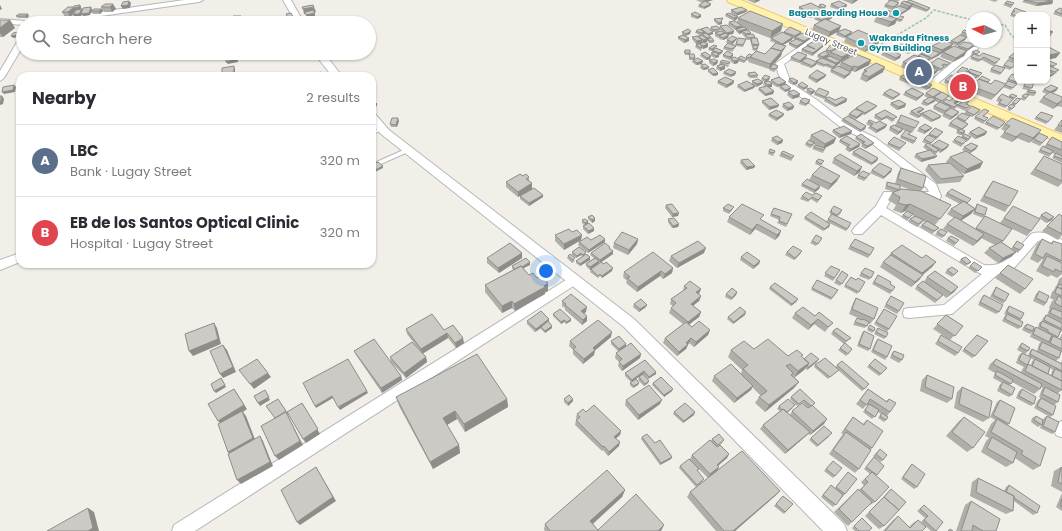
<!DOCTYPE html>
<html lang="en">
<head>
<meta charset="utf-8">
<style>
  :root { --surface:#fff; --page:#f7f7f7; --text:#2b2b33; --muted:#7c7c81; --line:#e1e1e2; --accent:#ea4335 }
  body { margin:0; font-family:Poppins,sans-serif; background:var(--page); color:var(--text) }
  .controls { position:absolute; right:12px; top:12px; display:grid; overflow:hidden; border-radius:8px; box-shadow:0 1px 3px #0004 }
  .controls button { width:36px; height:36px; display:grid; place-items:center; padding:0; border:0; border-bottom:1px solid var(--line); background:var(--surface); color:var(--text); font:20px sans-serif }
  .compass { position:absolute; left:966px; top:12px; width:36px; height:36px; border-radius:50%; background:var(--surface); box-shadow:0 1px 3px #0004; rotate:275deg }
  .you { position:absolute; left:546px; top:271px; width:14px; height:14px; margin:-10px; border:3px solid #fff; border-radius:50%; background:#1a73e8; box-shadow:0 0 0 6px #1a73e833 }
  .badge { display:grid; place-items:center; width:26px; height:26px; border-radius:50%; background:var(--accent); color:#fff; font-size:13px; font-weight:700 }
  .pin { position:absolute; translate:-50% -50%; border:2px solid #fff; box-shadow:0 1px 4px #0006 }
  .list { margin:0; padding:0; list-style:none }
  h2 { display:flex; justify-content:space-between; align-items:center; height:52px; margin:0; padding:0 16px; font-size:17px }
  h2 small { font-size:13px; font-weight:400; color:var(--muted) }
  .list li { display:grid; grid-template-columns:26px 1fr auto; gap:12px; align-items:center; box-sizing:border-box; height:72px; padding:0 16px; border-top:1px solid var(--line) }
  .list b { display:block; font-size:15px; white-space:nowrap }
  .list p { margin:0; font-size:13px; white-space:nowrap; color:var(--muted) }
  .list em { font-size:13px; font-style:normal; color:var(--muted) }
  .icon { flex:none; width:22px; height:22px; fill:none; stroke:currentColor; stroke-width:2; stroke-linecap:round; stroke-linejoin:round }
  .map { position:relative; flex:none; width:1062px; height:531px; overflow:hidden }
  .search { position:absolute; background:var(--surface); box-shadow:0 1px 3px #0004; left:16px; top:16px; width:360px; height:44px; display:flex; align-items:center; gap:10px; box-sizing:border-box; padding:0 14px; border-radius:22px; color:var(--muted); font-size:15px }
  .panel { position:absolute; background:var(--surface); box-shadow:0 1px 3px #0004; left:16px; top:72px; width:360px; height:196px; border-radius:12px }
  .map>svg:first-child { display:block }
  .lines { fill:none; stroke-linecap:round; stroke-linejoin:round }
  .service-casing { stroke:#b5b8bc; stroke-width:2 }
  .minor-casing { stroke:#b5b8bc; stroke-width:2 }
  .tertiary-casing { stroke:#b5b8bc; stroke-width:2 }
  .primary-casing { stroke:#f2c960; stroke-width:2 }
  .path { stroke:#9cc7a9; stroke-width:1.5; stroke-dasharray:3 1.5; stroke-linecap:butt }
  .service { fill:#fff; fill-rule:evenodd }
  .minor { fill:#fff; fill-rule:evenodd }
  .tertiary { fill:#fff; fill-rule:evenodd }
  .primary { fill:#fff2af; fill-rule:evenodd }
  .wall { fill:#afaea9; fill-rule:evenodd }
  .shaded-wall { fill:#8f8d8a }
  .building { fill:#cccac5; stroke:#8f8d8a }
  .culture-dot { fill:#0f9aa8; stroke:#fff; stroke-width:1.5 }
  .labels { text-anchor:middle; stroke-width:3; stroke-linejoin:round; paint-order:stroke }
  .far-culture-label { font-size:9px; font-weight:bold; fill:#0d838f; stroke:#fff; text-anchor:end }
  .far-street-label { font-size:9px; fill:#5f6368; stroke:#fff }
</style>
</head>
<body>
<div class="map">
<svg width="1062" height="531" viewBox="0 0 1062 531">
  <rect width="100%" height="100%" fill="#f1efe8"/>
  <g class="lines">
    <g class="service-casing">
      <path id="service" d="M 382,128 L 384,128 L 384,130 L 372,134 L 372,131 Z
        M 408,148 L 410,150 L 410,151 L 372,168 L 372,164 Z"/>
    </g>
    <g class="minor-casing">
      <path id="minor" d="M 184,0 L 203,0 L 199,2 L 52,23 L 32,23 L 36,21 Z
        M 0,19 L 26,21 L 30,23 L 23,23 L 23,25 L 0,23 Z
        M 816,35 L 822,35 L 823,37 L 784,64 L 791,83 L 817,100 L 849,125 L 876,138 L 936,184 L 941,196 L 940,199 L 936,200 L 891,199 L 886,208 L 984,265 C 1007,268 1016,250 1031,234 C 1043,230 1051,235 1062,240 L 1062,249 L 1042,240 L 1038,241 L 1014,268 L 998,274 L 952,314 L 909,318 L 904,317 L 903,313 L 904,309 L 909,308 L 944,305 L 982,274 L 977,272 L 881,215 L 862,234 L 854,234 L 852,231 L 854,228 L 876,206 L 884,192 L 929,192 L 927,188 L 870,142 L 843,129 L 811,104 L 784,86 L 778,73 L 776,63 Z
        M 20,37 L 23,37 L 23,46 L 4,78 L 0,81 L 0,71 Z
        M 971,47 L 977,47 L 978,49 L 935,86 L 929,86 L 928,84 L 929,82 Z
        M 20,253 L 20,262 L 0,270 L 0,260 Z
        M 574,275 L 578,277 L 580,280 L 578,283 L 195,531 L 172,531 L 174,525 Z
        M 1062,421 L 1062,437 L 1061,437 L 1056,435 L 1054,430 L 1057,423 Z"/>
    </g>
    <g class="tertiary-casing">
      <path id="tertiary" d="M 283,0 L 291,0 L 304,23 L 296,23 Z
        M 314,53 L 324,53 L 342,76 L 332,76 Z
        M 372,114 L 376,115 L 389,130 L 634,319 L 844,524 L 847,531 L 823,531 L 624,327 L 381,134 L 372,124 Z"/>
    </g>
    <g class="primary-casing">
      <path id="primary" d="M 727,0 L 741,0 L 1062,135 L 1062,144 L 728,2 Z"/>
    </g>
    <path class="path" d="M 996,24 L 1005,25 L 1011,35 L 1017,40
      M 873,49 L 926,18 L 934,10 L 972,20"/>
    <use href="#service" class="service"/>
    <use href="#minor" class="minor"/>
    <use href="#tertiary" class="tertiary"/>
    <use href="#primary" class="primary"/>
  </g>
  <path class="wall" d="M 696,0 L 713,0 L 707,2 L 711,4 L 710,6 L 704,9 L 698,7 L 699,5 L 702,3 Z
    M 747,0 L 760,0 L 759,1 L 754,3 Z
    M 842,0 L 858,0 L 852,4 Z
    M 888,0 L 900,0 L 897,2 L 899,3 L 898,5 L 892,10 L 884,7 L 885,5 L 889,1 L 888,1 Z
    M 989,0 L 998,0 L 995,2 Z
    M 1024,0 L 1053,1 L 1052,4 L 1036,6 L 1022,2 Z
    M 904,1 L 930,8 L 929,10 L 926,12 L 912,7 L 910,9 L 899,16 L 903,20 L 900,22 L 896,21 L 895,24 L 888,27 L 874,22 L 876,17 L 891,11 L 892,10 L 899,6 L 901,3 Z
    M 1005,3 L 1014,3 L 1011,8 L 1003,5 Z
    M 113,4 L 116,9 L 112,12 L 104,12 L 101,7 Z
    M 831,4 L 847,5 L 846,7 L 839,10 L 830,7 Z
    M 80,5 L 81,7 L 81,9 L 83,10 L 91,7 L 92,10 L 92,11 L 102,9 L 103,11 L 100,14 L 93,14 L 91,12 L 90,15 L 83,16 L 82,14 L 81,16 L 75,17 L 73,14 L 70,17 L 65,17 L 62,12 Z
    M 819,5 L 826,6 L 825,9 L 823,10 L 822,14 L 810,18 L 798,12 L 799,7 L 818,7 Z
    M 1062,9 L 1062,17 L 1053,14 L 1055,11 Z
    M 731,10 L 746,12 L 736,16 L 731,13 Z
    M 1013,10 L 1026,12 L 1023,15 L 1017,15 L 1017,18 L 1010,16 L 1012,13 L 1011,13 Z
    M 691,14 L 701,17 L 697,19 L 691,17 Z
    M 726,14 L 737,19 L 734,21 L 725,16 Z
    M 16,16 L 29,16 L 27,18 L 18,18 Z
    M 241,16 L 242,19 L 239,22 L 231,22 L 230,20 Z
    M 815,17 L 832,17 L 831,19 L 827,20 L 839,31 L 828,37 L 812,30 L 814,25 L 820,22 L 814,19 Z
    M 738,18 L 781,31 L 770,38 L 746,29 L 747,29 L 747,31 L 755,37 L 755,38 L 759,45 L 757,51 L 765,54 L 775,43 L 770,41 L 771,38 L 783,33 L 784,32 L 801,34 L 811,37 L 810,39 L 796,49 L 789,45 L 789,43 L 794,40 L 795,38 L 794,39 L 792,38 L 792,40 L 783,45 L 785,48 L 782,52 L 781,56 L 774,64 L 778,66 L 778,68 L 774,72 L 769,70 L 771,67 L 769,69 L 748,62 L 749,61 L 747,60 L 744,63 L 738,61 L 738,63 L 734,64 L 730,61 L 731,58 L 738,60 L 738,58 L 746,58 L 746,57 L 752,55 L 756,51 L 752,50 L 753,47 L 752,47 L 750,40 L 747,40 L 745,37 L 742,34 L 742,33 L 739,34 L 736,31 L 736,29 L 735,30 L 728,25 L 729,22 L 737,23 Z
    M 714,19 L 722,20 L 722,24 L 718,25 L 714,21 Z
    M 0,20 L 10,20 L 15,28 L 3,37 L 0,37 Z
    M 218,21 L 216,23 L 210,23 L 209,22 Z
    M 720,26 L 734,31 L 733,34 L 728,35 L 728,38 L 723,40 L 719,39 L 719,37 L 718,38 L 715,36 L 715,33 L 723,32 L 719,29 L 720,29 L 719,32 L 713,32 L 713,34 L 709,35 L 711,38 L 714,41 L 713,43 L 709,43 L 707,40 L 707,42 L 705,42 L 708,44 L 708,47 L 703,49 L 702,48 L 701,51 L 695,47 L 696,45 L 700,43 L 696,44 L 692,39 L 692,37 L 698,36 L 700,35 L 695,33 L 696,31 L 701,30 L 701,29 L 711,30 L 710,29 L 711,27 L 719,28 Z
    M 682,32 L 690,34 L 685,36 L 689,38 L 689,41 L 684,43 L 678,39 L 678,37 L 683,35 L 682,34 Z
    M 837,32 L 851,34 L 880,39 L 878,44 L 865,52 L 844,42 L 846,37 L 847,36 L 844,38 L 836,35 Z
    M 962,32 L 972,34 L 969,37 L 960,35 Z
    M 1016,32 L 1017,32 L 1017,36 L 1015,35 Z
    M 1047,32 L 1053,32 L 1050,37 L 1047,37 Z
    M 967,37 L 965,40 L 956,46 L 953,44 L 951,47 L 957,47 L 958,46 L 975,44 L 973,47 L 967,51 L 964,56 L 953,62 L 940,57 L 942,53 L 930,60 L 927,62 L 925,65 L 920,70 L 912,67 L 907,70 L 901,67 L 903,62 L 918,56 L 921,53 L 930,49 L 932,46 L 950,43 L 951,41 Z
    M 737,38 L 736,40 L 732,44 L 735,45 L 738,38 L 746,39 L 743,47 L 736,46 L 735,48 L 732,52 L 723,49 L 724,47 L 728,43 L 726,43 L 727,40 Z
    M 826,43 L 825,45 L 812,56 L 801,51 L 802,49 L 807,46 L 807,45 Z
    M 897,46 L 913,49 L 912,52 L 908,54 L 896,49 Z
    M 709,48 L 717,48 L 722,53 L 719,55 L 719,57 L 715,58 L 711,56 L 711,53 L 713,53 L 712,52 L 712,51 L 711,51 L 708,50 Z
    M 836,49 L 852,52 L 849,57 L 840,62 L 840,63 L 836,66 L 835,67 L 832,69 L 825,66 L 824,67 L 816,64 L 811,68 L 800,64 L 801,62 L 799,63 L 790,60 L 791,57 L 806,58 L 803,60 L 816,62 L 820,59 L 817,57 L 818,55 L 825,52 L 826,50 Z
    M 685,50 L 690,53 L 690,54 L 695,58 L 695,59 L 703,61 L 702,64 L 696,65 L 692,62 L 693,60 L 689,60 L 689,55 L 685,55 L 684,52 Z
    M 1017,51 L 1017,61 L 1015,62 L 1008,59 L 1009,57 Z
    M 883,52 L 900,58 L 894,61 L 881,55 Z
    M 972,52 L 978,54 L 977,55 L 998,62 L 993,66 L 982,60 L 978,62 L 970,59 L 973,56 L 971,55 Z
    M 701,54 L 711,56 L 710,59 L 706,60 L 700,56 Z
    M 733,54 L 733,56 L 729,60 L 723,57 L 723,55 Z
    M 938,58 L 948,66 L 945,68 L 944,67 L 943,69 L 940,71 L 937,71 L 937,72 L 927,79 L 917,75 L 919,72 L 929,66 L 930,64 Z
    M 709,60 L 718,61 L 717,64 L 713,66 L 709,63 Z
    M 871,60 L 869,65 L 855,72 L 852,71 L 850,71 L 850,74 L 844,79 L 830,72 L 831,70 L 839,66 L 841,62 Z
    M 1047,60 L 1055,67 L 1053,68 L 1057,73 L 1053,75 L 1052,76 L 1047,78 Z
    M 720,62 L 729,65 L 728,67 L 725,66 L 725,69 L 720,71 L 716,69 L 717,66 L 720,65 L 719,65 Z
    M 701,65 L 709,67 L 708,69 L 703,70 L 700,68 Z
    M 1004,65 L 1014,65 L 1010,70 L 1005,68 L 1000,75 L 990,72 L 991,69 L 1002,67 Z
    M 968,69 L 967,71 L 968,71 L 970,69 L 982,73 L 978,78 L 976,78 L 973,82 L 971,81 L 969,83 L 971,84 L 964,91 L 956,88 L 958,86 L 964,81 L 969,75 L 968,74 L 964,78 L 956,75 L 957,72 Z
    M 708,70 L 718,73 L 718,75 L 713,76 L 708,72 Z
    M 864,70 L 883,72 L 866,82 L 860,79 Z
    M 724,72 L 736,72 L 735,75 L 730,77 L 723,74 Z
    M 748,73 L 758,75 L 757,78 L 750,78 L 747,75 Z
    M 826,75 L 825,77 L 816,83 L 808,78 L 809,76 Z
    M 770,77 L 769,80 L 766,82 L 770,82 L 771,80 L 786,82 L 785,84 L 790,90 L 785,92 L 779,88 L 780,86 L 777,87 L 772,84 L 772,87 L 769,87 L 774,91 L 773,94 L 765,96 L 758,90 L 759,88 L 765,86 L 763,85 L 764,82 L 765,82 L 761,80 L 762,78 Z
    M 900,77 L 912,81 L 909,84 L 899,80 Z
    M 957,78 L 956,80 L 950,85 L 944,83 L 945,80 Z
    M 789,79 L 798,81 L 797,84 L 793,85 L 788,82 Z
    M 1008,79 L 1018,81 L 1011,90 L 1003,87 L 991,100 L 968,91 L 971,86 L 988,83 L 991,84 L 1006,84 L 1007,82 L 1006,81 Z
    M 718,81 L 734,81 L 733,84 L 726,88 L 717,83 Z
    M 752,81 L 762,84 L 756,87 L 755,86 L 754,88 L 744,92 L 737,87 L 738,85 L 752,84 Z
    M 1026,81 L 1030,81 L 1032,88 L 1030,90 L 1036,93 L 1034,96 L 1027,95 L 1027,98 L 1024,101 L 1021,99 L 1010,111 L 1007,110 L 1017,98 L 1020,99 L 1025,94 L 1027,95 L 1026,92 L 1028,90 L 1022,89 Z
    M 920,83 L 932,85 L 930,88 L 926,90 L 919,86 Z
    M 798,85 L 807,88 L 803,90 L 797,87 Z
    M 1058,88 L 1056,91 L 1052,93 L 1062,97 L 1062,107 L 1057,106 L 1053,109 L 1039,102 L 1043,97 L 1047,94 L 1042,92 L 1044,89 Z
    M 807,89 L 814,93 L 810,95 L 806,92 Z
    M 788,92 L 799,97 L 792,99 L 787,95 Z
    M 829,92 L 828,95 L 824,99 L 814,95 L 815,93 Z
    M 905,92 L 924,94 L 922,96 L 916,101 L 903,95 Z
    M 884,93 L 900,94 L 898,96 L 892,100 L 882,95 Z
    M 926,93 L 940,94 L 947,98 L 941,103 L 942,103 L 943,102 L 962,98 L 960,101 L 955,104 L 958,105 L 956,108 L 954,109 L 959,112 L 958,114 L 950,120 L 942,116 L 944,113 L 950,109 L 950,108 L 943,114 L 933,109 L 934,106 L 939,103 L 935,101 L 934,102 L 926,106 L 921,104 L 923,101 L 928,98 L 924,96 Z
    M 1012,94 L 1015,98 L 1005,108 L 997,105 L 999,102 L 996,101 L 998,98 L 1009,97 Z
    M 825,98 L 835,100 L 847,99 L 846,102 L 835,107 L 824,101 Z
    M 810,100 L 809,103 L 805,106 L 799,104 L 800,101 Z
    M 762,101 L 779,105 L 778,107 L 769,110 L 762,103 Z
    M 969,101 L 967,104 L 968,108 L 965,111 L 957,107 L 958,105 Z
    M 891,103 L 905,107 L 897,110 L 890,105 Z
    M 783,104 L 794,106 L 793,109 L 787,111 L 782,107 Z
    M 856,108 L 875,108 L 864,115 L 862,114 L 855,120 L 866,126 L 865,129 L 860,132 L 841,121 L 843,119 L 848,116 L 849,114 Z
    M 924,109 L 922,111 L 919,113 L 922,114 L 922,113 L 941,116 L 940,118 L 931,122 L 921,116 L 917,118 L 909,114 L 911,111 Z
    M 885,110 L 895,120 L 892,122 L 886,118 L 880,121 L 874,118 L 875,115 Z
    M 980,110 L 979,112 L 972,117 L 964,114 L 966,111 Z
    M 769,114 L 784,114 L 783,116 L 776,121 L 768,116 Z
    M 987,114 L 984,116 L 988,118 L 983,124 L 974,119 L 975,117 Z
    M 901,115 L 915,128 L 912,133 L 910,132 L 909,134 L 916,141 L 913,144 L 900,138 L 901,136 L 906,131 L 903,130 L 901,132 L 897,135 L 889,130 L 890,127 L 895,125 Z
    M 970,116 L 965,122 L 968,124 L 967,126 L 962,130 L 965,131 L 964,134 L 960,135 L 956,133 L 958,130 L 948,126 L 950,123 L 957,117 Z
    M 1053,116 L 1046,124 L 1034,119 L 1036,117 Z
    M 1062,120 L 1062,133 L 1054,130 Z
    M 399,121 L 397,127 L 391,127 L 390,124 Z
    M 868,121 L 876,123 L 887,125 L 885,128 L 876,133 L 868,128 L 870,126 L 866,124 Z
    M 986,122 L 1005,122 L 1004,125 L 997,130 L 984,124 Z
    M 1005,124 L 1037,136 L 1029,143 L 1017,138 L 1012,142 L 1000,137 L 1005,131 L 1001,129 Z
    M 919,128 L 930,130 L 924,134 L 917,131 Z
    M 833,130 L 851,134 L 839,138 L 832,132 Z
    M 970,132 L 985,135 L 975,139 L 968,134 Z
    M 929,134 L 941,134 L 936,140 L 935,139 L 930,145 L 949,145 L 947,148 L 940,153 L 938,151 L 937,153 L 935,154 L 937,156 L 935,158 L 921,162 L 914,157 L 916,154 L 928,151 L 923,147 L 925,145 L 927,144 L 922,142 L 924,139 Z
    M 811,135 L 834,143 L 825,148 L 823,153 L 812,149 L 815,145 L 816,145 L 814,144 L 813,146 L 810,148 L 805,145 L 806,143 L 809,141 Z
    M 962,136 L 971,137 L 969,140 L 966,142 L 966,141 L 961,147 L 952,142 L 954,140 L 961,137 Z
    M 856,137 L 872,145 L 865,149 L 861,146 L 862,144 L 855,139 Z
    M 1048,137 L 1040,146 L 1031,142 L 1034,139 Z
    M 1052,137 L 1062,142 L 1062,163 L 1052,158 L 1055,154 L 1052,153 L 1049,157 L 1038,152 L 1043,146 L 1044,147 Z
    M 772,138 L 783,140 L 782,143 L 777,145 L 771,141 Z
    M 840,140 L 860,144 L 859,147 L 849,152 L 845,149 L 847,147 L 839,142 Z
    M 888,143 L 904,145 L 899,151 L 887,145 Z
    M 964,147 L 976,149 L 970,153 L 980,168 L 964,174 L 956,169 L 964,176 L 960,182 L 937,184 L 925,170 L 928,165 L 947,163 L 946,162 L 950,157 L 965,151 L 962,150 Z
    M 770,149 L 775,151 L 773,156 L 768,154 Z
    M 853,152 L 878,158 L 877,161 L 871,165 L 852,155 Z
    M 781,153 L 794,156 L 791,161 L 779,156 Z
    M 1044,156 L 1062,164 L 1062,183 L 1058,187 L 1030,174 Z
    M 834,158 L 860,172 L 854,176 L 832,163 Z
    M 741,160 L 755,166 L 754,168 L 746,170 L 740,163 Z
    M 816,161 L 823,164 L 820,166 L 815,164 Z
    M 901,168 L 923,188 L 921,191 L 951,205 L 935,225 L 939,228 L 932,234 L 920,227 L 925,222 L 923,221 L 922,223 L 917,227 L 908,222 L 910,219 L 914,216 L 912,215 L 907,221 L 901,217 L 906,212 L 905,211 L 901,213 L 893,210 L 896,205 L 888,200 L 892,193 L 895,192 L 885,189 L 886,185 L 887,182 L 895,184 L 898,173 ZM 900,186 L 911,190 L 900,189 Z
    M 892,169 L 891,172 L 883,179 L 870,173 L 872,170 Z
    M 812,175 L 837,181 L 828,190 L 809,180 Z
    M 858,175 L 868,177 L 864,181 L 857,178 Z
    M 523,176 L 529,177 L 529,181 L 532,189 L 518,197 L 506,187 L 506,182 Z
    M 993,181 L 1009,206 L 1005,212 L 980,201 L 989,186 Z
    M 802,184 L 820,186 L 819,189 L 814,193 L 801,186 Z
    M 947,193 L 971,199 L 967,203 L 975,208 L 977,204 L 985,215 L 983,218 L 973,214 L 974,210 L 971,214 L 960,221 L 975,229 L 985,216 L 1012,229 L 1002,242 L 1011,249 L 1017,241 L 1020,250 L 1018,253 L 1014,251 L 1016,252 L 1011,257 L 998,263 L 984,253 L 989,248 L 995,245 L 981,238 L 973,246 L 943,229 L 947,224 L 954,218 L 947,214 L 951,209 L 960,204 L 945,196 Z
    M 543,195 L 543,197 L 529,206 L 520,199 L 520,196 Z
    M 812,195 L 822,196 L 821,198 L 817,203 L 811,199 L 808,202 L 800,199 L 802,196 Z
    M 666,205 L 678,216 L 672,217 L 665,208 Z
    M 1013,206 L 1031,231 L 1027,236 L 1000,223 Z
    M 723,208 L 733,209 L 729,214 L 723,211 Z
    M 774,208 L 792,214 L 786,227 L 777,223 L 779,220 L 770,216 Z
    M 831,210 L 842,210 L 841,213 L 837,217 L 850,226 L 846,231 L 827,222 L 830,224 L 829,227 L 823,231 L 804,219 L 805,217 L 826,222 L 831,215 L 830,214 L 830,213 L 829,212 Z
    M 1041,215 L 1052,220 L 1046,223 L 1039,218 Z
    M 1062,216 L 1062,235 L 1058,240 L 1042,231 L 1047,226 Z
    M 588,217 L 595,221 L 592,223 L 588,219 Z
    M 729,217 L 761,220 L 781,231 L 779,236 L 775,240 L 755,229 L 750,235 L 727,222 Z
    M 668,219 L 679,224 L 678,227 L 672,228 L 668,222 Z
    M 582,220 L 588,221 L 588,224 L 585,226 L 582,223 Z
    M 583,226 L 594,231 L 588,234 L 583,229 Z
    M 572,232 L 582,235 L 581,240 L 605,242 L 588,253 L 578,245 L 579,242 L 581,240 L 564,250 L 555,241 L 555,235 Z
    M 937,232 L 945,235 L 942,238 L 935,235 Z
    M 822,238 L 816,246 L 810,243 L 812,241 Z
    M 948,238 L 959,240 L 954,246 L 946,241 Z
    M 638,239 L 637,244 L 628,255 L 613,248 L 614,243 Z
    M 855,239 L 874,248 L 868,258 L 848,249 Z
    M 1042,239 L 1051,243 L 1053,241 L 1062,261 L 1061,262 L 1062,263 L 1062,274 L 1057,278 L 1051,275 L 1048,277 L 1036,271 L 1042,261 L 1043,259 L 1042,259 L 1038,263 L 1030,259 L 1037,244 Z
    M 579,247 L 586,254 L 590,257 L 590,260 L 580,266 L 576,263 L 576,261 L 582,257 L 581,255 L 576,258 L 572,255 L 572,252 Z
    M 610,247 L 610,249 L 613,251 L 613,254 L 600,263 L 599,262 L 599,264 L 590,270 L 586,266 L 586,264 L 594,258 L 590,255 L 591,253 Z
    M 802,251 L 800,254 L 794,260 L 785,255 L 787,252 Z
    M 522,253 L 522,258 L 499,273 L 487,263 L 487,258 Z
    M 704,253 L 677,268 L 669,261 L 671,256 Z
    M 891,253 L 922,258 L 936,262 L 932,267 L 923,275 L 919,280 L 911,287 L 880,267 L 883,262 L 888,257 Z
    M 568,256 L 575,261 L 572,263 L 567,258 Z
    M 741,257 L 760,261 L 759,264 L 753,269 L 740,260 Z
    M 961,259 L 971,262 L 969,264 L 965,266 L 959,262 Z
    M 530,265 L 523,268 L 529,275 L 548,291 L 545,292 L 545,294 L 515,311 L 512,308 L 502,313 L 485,292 L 485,285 L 513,270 L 512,268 L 512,266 Z
    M 831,266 L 840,270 L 833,281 L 824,276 Z
    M 970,266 L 982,267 L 975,273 L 968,268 Z
    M 673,268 L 672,273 L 663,279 L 660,276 L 637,292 L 626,283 L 627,281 L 623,277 L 624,272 Z
    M 865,268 L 874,272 L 869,280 L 859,276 Z
    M 591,269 L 612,271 L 602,278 L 600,276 L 598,278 L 590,272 Z
    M 947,270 L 958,271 L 952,277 L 945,273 Z
    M 842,271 L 848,275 L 840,286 L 834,283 Z
    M 1000,273 L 1025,289 L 1020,294 L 995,278 Z
    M 878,275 L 890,284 L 895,287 L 890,294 L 872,284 Z
    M 851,277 L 856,280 L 865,282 L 857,294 L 844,287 Z
    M 927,277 L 958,287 L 954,292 L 946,298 L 943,295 L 935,303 L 915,289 L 917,286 L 924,282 Z
    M 1062,277 L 1062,331 L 1061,332 L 1058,337 L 1057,338 L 1059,339 L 1062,334 L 1062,353 L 1061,352 L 1059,358 L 1056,361 L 1061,363 L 1062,360 L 1062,390 L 1057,394 L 1058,402 L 1054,405 L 1039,397 L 1042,389 L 1043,388 L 1041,387 L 1040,389 L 1034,394 L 1012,382 L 1011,384 L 1009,385 L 1012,395 L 1009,397 L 997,391 L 1000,384 L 1002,383 L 993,378 L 995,373 L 988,369 L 990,364 L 996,359 L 1021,372 L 1023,368 L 1024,367 L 1016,363 L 1019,355 L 1022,353 L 1028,356 L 1030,351 L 1032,349 L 1037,351 L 1039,344 L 1041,342 L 1030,337 L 1032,332 L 1030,334 L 1022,330 L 1024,326 L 1027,324 L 1033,329 L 1036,327 L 1038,328 L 1039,323 L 1042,321 L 1043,318 L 1046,315 L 1047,315 L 1049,310 L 1050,309 L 1049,308 L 1052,301 L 1054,300 L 1050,298 L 1052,292 L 1054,290 L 1056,286 L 1057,285 L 1059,279 ZM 1031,358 L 1034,360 L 1032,361 L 1031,365 L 1028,364 ZM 1050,368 L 1053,370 L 1052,371 L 1051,375 L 1048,374 Z
    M 817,280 L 838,290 L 831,300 L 811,290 Z
    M 684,286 L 699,294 L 701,296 L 699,301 L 693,306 L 701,312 L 699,317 L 689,324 L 692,327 L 710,330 L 708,335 L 694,347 L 689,343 L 686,349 L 677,356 L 663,343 L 665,338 L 683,324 L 669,313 L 671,308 L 673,306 L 670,304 L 671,299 L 683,291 Z
    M 770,287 L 798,299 L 796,302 L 791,306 L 769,289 Z
    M 996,287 L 1005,301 L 1003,304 L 990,297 L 994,290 Z
    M 1039,291 L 1046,303 L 1044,306 L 1033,301 L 1036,294 Z
    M 737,292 L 736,295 L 731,300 L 725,297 L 726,294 Z
    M 984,295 L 999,312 L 996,314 L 978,305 L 982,297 Z
    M 891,296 L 899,311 L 897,314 L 884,307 Z
    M 856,298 L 874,319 L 870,324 L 868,323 L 865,328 L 853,325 L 857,318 L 863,320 L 849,314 L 853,303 Z
    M 562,301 L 586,312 L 584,313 L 587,321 L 582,325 L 565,310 L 565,308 L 562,306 Z
    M 634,304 L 646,307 L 639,312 L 633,307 Z
    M 1009,306 L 1021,319 L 1020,321 L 1021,327 L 1018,329 L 1002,321 L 1004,317 L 1006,315 L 1004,314 L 1007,308 Z
    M 884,309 L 889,329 L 887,332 L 874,324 Z
    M 795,313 L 815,316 L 833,323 L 829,327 L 825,332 L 814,324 L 808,330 L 792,318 Z
    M 553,314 L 571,321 L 566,324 L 564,322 L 561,324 L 553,316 Z
    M 745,315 L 733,324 L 727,319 L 728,317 Z
    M 946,315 L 963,326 L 950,340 L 933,329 Z
    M 549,319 L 549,322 L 552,328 L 545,333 L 541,329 L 541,328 L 535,332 L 527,324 L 527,321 Z
    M 870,325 L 874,331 L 872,333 L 867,330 Z
    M 878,328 L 886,337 L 884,339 L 874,334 L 876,330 Z
    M 406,329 L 444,330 L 464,343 L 456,348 L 448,338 L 422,354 L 426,357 L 427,362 L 406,378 L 391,362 L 390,357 L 420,351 L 407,334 Z
    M 833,331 L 851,338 L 845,343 L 852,349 L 846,356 L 838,350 L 844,344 L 831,334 Z
    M 864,331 L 870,349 L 868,351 L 857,346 L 862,333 Z
    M 941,335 L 958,353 L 955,356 L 935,344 Z
    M 977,335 L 975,356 L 972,358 L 962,351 Z
    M 611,337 L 595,350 L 594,355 L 583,364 L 573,354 L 573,350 L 569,346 L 570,341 Z
    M 878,339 L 887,357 L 885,360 L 871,352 L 876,341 Z
    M 611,341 L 626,344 L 618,351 L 611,344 Z
    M 1022,343 L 1028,351 L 1025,354 L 1017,350 L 1019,346 Z
    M 754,349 L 788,356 L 802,357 L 804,359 L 817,362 L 807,370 L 805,368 L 804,370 L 794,377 L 799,382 L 794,388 L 765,412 L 755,403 L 759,397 L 761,396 L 752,387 L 751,390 L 734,403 L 712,381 L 714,376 L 741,374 L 742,370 L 728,357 L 731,350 Z
    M 354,351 L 401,376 L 402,380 L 382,393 L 356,355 Z
    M 894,351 L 902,360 L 899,363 L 890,358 L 892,353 Z
    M 616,353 L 641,354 L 640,358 L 622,371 L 618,366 L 619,362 L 615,358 Z
    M 645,360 L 656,374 L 648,379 L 643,374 L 632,382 L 638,385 L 633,388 L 630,385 L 630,383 L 631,382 L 625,376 L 625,373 Z
    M 815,365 L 836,367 L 837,365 L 867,387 L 862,391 L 838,370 L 828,379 L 814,367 Z
    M 869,365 L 887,368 L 879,376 L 867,367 Z
    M 927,375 L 952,399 L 947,403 L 920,391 L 922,380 Z
    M 639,377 L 649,381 L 648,383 L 644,386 L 638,380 Z
    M 653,383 L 672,391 L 664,397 L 652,385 Z
    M 962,387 L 989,418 L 983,422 L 954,408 L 957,392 Z
    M 800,389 L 813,406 L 824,424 L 810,435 L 808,434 L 785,454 L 760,429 L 763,425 L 780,411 L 777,409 L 779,406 L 793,408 L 787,413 L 790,415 L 792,411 L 808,408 L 802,402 L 797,406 L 790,399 L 791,397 Z
    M 868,389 L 886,401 L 889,399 L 890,412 L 887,416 L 886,420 L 884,422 L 878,418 L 881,414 L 878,412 L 872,419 L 863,412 L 868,405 L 867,404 L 863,409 L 856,404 Z
    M 1022,389 L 1034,404 L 1031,406 L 1016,398 L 1019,391 Z
    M 396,397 L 507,399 L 508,407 L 465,432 L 457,419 L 447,425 L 459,445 L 460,453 L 433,469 L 399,406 Z
    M 1041,398 L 1053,415 L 1050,417 L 1034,408 L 1038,400 Z
    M 564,399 L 573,399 L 573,401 L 568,406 L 564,402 Z
    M 626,400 L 660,404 L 638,420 L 625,405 Z
    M 1000,400 L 1009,424 L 1007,425 L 1040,466 L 1033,470 L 1015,458 L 1013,463 L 1006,467 L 981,452 L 986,441 L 989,438 L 985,436 L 991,424 L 995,420 L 990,417 L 997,402 Z
    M 586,412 L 621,431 L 620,435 L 616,438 L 619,446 L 608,456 L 603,450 L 602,451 L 575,425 L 576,420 L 577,419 L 576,418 L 577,414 Z
    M 674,412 L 694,415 L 683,423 L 673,414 Z
    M 1036,416 L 1043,420 L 1044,418 L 1047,416 L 1055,432 L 1052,434 L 1040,428 L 1041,425 L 1038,427 L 1031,422 L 1032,418 Z
    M 853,417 L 863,424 L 867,420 L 872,448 L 859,469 L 855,473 L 829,454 L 843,434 L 841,433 Z
    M 964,417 L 973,448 L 967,452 L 946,436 L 959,421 Z
    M 830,436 L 817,447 L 809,440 L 811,438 Z
    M 642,437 L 672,457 L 671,459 L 660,465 L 641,439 Z
    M 712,439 L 723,442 L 720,445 L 729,454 L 727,458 L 718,466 L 719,467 L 717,471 L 780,491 L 775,496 L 735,531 L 716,531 L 687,497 L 690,492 L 708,478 L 699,469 L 697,471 L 703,481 L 696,487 L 679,468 L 680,466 L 690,459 L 692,455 L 711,441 Z
    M 880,449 L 883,460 L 881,462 L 873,456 Z
    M 874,457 L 876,475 L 875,502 L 870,505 L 869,505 L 848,526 L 834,512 L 854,493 L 858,489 L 859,490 L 864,486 L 861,482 L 870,474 L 864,469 Z
    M 831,463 L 835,476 L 833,478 L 824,471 Z
    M 912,464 L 917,487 L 914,489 L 901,479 L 910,466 Z
    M 1061,467 L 1062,468 L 1062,492 L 1051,486 L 1054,471 Z
    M 848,472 L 845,494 L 833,507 L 821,497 L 831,485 L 835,488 Z
    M 978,478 L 1004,491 L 1006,487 L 1009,485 L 1037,513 L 1033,515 L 1014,501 L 1013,511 L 1006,514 L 970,496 L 972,482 Z
    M 891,489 L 884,526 L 879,529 L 865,516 Z
    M 625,490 L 622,497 L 593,524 L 598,530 L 661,531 L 545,531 L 544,530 L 545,524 Z
    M 1062,493 L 1062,511 L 1056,507 Z
    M 783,496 L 793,504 L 784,514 L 774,506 Z
    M 971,501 L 996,531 L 956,531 L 965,505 Z
    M 924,505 L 936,531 L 931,531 L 921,522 L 925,518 L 917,511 Z
    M 898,516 L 909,527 L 913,523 L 918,520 L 922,531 L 883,531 L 893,520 Z
    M 862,518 L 869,531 L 855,531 L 852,528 Z"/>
  <path class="shaded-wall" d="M 706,0 L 713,0 L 703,3 L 703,1 Z
    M 756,0 L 760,0 L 759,1 L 754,3 L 755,1 Z
    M 855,0 L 858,0 L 852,4 L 853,1 Z
    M 129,1 L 131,3 L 130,8 L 123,9 L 121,6 Z
    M 1053,1 L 1052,4 L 1036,6 L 1038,3 Z
    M 899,3 L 898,5 L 892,10 L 894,7 Z
    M 113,4 L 116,9 L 112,12 L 110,7 Z
    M 711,4 L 710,6 L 704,9 L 704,7 Z
    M 913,4 L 910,9 L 899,16 L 900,14 L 907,9 L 909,6 Z
    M 0,5 L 2,9 L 0,10 Z
    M 80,5 L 81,7 L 81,9 L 82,9 L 84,11 L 91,7 L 92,10 L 90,15 L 83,16 L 82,14 L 81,16 L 75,17 L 73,14 L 70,17 L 68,12 L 74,7 Z
    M 847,5 L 846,7 L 839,10 L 839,8 Z
    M 314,7 L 316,12 L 304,14 L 303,9 Z
    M 102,9 L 103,11 L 100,14 L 99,11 Z
    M 747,10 L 746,12 L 736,16 L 737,13 Z
    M 824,10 L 822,14 L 810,18 L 812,14 Z
    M 315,13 L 315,16 L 307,17 L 306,15 Z
    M 28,14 L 29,16 L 27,18 L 25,16 Z
    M 701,15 L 701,17 L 697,19 L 697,17 Z
    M 241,16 L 242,19 L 239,22 L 238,20 Z
    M 109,17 L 111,20 L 110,23 L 98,23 Z
    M 293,17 L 294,19 L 288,20 L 288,18 Z
    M 738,17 L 737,19 L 734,21 L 734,18 Z
    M 832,17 L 831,19 L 820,23 L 821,20 Z
    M 217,18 L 218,21 L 216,23 L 215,23 L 215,22 Z
    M 723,18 L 721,22 L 722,22 L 722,24 L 718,25 L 719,23 Z
    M 81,19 L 83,21 L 82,23 L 73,23 Z
    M 897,19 L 895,24 L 888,27 L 891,22 Z
    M 10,20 L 15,28 L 3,37 L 0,33 L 0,28 Z
    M 783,24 L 781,31 L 770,38 L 772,31 Z
    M 742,26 L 741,28 L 735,30 L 736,27 Z
    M 841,26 L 839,31 L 828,37 L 830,32 Z
    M 747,29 L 746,32 L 742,31 L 742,33 L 739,34 L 739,31 Z
    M 691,31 L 690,34 L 685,36 L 686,34 Z
    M 734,31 L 733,34 L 726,35 L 727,33 Z
    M 19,32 L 20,34 L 19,37 L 13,38 L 11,36 Z
    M 713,32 L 713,34 L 707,36 L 708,34 Z
    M 801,32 L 801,34 L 794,39 L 795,36 Z
    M 852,32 L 851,35 L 844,38 L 845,36 Z
    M 729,35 L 728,38 L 723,40 L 723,38 Z
    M 711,37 L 711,39 L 708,38 L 707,42 L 703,43 L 703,40 L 707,39 L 707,38 Z
    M 793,37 L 792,40 L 781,46 L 782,44 Z
    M 811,37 L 810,39 L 796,49 L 797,46 L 803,42 L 804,41 Z
    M 967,37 L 965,40 L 956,46 L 958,43 Z
    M 689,38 L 689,41 L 684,43 L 685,40 Z
    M 737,38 L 736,40 L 732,45 L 732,42 Z
    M 880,39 L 878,44 L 865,52 L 868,47 Z
    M 702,40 L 702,43 L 696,44 L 697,41 Z
    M 826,43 L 825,45 L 812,56 L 813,53 Z
    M 708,44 L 708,47 L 703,49 L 703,46 Z
    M 953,44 L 950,49 L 943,52 L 942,53 L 938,56 L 930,60 L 932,58 L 940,53 L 942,50 Z
    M 975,44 L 973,47 L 967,51 L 964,56 L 953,62 L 956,58 L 966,52 L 968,49 Z
    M 786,46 L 785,48 L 782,52 L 781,56 L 769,69 L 770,64 Z
    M 723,51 L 722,53 L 719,55 L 719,57 L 715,58 L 716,56 L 719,55 L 719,53 Z
    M 852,52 L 849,57 L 840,62 L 840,63 L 836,66 L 835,67 L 832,69 L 833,67 L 836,65 L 836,63 L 840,61 L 842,57 Z
    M 1060,53 L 1056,58 L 1047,60 L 1047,57 L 1048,55 Z
    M 733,54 L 733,56 L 729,60 L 730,57 Z
    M 829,54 L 828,56 L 822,60 L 823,57 Z
    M 237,55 L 238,62 L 228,64 L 226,62 Z
    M 807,55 L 806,58 L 799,63 L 800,61 Z
    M 901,55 L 900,58 L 894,61 L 896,58 Z
    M 711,56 L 710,59 L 706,60 L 707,58 Z
    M 930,58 L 925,65 L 920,70 L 922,65 Z
    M 739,60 L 738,63 L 734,64 L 734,61 Z
    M 871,60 L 869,65 L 855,72 L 858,67 Z
    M 703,61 L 702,64 L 696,65 L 697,63 Z
    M 718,61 L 717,64 L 713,66 L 714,63 Z
    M 817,62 L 816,65 L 811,68 L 812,66 Z
    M 915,62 L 912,67 L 907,70 L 910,65 Z
    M 234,66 L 235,69 L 235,75 L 223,76 L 222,74 Z
    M 725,66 L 725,69 L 720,71 L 720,68 Z
    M 854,66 L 852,71 L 849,72 L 852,67 Z
    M 709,67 L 708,69 L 703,70 L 704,68 Z
    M 885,67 L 883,72 L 866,82 L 869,77 Z
    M 938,70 L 937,72 L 927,79 L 928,76 Z
    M 736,72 L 735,75 L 730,77 L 731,75 Z
    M 851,72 L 850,74 L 844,79 L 845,76 Z
    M 718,73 L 718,75 L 713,76 L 713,74 Z
    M 1054,74 L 1052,76 L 1047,78 L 1047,76 Z
    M 826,75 L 825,77 L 816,83 L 817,80 Z
    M 770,77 L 769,80 L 765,82 L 766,80 Z
    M 734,81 L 733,84 L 726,88 L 727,85 Z
    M 798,81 L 797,84 L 793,85 L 794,83 Z
    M 763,82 L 762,84 L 756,87 L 757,84 Z
    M 786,82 L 785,84 L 777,87 L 778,85 Z
    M 772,84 L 772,87 L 767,88 L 768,85 Z
    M 1006,84 L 1002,89 L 991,100 L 995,95 Z
    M 14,85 L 16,87 L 15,92 L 4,94 L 2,92 Z
    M 932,85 L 930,88 L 926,90 L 928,87 Z
    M 755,86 L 754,88 L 744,92 L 745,90 Z
    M 808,86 L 807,88 L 803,90 L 804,88 Z
    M 791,88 L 790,90 L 785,92 L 785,90 Z
    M 1058,88 L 1056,91 L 1048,95 L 1050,92 Z
    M 774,91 L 773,94 L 765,96 L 766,94 Z
    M 815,91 L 814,93 L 810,95 L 811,92 Z
    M 800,94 L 799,97 L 792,99 L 793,96 Z
    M 900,94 L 898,96 L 892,100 L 893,98 Z
    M 924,94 L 922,96 L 916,101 L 917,98 Z
    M 2,96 L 4,99 L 3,104 L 0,105 L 0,102 Z
    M 962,98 L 960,101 L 952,106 L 954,103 Z
    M 847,99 L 846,102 L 835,107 L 836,105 Z
    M 936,99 L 934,102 L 926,106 L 928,104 Z
    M 810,100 L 809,103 L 805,106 L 806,104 Z
    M 1061,101 L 1057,106 L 1053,109 L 1057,104 Z
    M 377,104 L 377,106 L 372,108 L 372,106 Z
    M 906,104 L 905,107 L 897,110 L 899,107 Z
    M 779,105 L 778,107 L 769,110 L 770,107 Z
    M 794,106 L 793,109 L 787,111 L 788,108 Z
    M 877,106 L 875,108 L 864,115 L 865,113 Z
    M 924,109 L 922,111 L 916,114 L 917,112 Z
    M 980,110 L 979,112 L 972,117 L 974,115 Z
    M 863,112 L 862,115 L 855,120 L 857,117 Z
    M 959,112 L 958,114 L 950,120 L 952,117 Z
    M 784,114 L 783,116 L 776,121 L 777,118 Z
    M 922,114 L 920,117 L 917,118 L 919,116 Z
    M 887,116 L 886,118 L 880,121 L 882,119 Z
    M 941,116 L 940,118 L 931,122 L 933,120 Z
    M 398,118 L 399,121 L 397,127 L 396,125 Z
    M 887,125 L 885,128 L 876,133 L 877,130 Z
    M 866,126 L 865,129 L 860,132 L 861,130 Z
    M 932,128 L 930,130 L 924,134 L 925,131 Z
    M 903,129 L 901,132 L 897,135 L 899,132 Z
    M 1041,130 L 1037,136 L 1029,143 L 1033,138 Z
    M 852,131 L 851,134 L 839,138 L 841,135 Z
    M 965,131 L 964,134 L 960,135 L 962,133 Z
    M 987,132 L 985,135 L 975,139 L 977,136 Z
    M 1021,133 L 1017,138 L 1012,142 L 1016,137 Z
    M 836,138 L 834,143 L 823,149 L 825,144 Z
    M 783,140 L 782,143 L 777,145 L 778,142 Z
    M 874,143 L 872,145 L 865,149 L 867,146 Z
    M 860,144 L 859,147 L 849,152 L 851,149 Z
    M 949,145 L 947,148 L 940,153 L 942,150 Z
    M 978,146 L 976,149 L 969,154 L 971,151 Z
    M 937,156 L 935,158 L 921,162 L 922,159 Z
    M 878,158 L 877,161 L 871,165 L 872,163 Z
    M 983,162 L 980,168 L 964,174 L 967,169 Z
    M 383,166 L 383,168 L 373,173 L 373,171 Z
    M 755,166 L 754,168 L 746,170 L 747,167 Z
    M 862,167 L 860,172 L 854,176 L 857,171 Z
    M 892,169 L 891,172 L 883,179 L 884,177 Z
    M 840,176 L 837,181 L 828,190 L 831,184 Z
    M 532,183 L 532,189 L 518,197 L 518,192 Z
    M 820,186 L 819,189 L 814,193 L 815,190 Z
    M 543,195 L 543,197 L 529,206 L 529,203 Z
    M 910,204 L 905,211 L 901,213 L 906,205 Z
    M 975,209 L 971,214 L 959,222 L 963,216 Z
    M 679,213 L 678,216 L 672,217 L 673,214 Z
    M 1054,217 L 1052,220 L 1046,223 L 1049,220 Z
    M 595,218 L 595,221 L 592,223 L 592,220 Z
    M 588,221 L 588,224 L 585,226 L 585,223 Z
    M 679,224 L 678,227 L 672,228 L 673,226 Z
    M 757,224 L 755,229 L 750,235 L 752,230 Z
    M 830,224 L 829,227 L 823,231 Z
    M 594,228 L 594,231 L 588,234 L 589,231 Z
    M 781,231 L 779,236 L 775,240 L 777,235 Z
    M 984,234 L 980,240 L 973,246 L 977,241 Z
    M 582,235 L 581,240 L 564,250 L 564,244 Z
    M 605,239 L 605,242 L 588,253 L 589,250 Z
    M 638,239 L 637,244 L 628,255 L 629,250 Z
    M 706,248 L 704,253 L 677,268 L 679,263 Z
    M 613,251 L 613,254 L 600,263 L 600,260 Z
    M 802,251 L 800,254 L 794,260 L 795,258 Z
    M 1016,252 L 1011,257 L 998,263 L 1003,258 Z
    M 522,253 L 522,258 L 499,273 L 498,268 Z
    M 581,253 L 581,255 L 576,258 L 577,256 Z
    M 590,257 L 590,260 L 580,266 L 580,264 Z
    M 599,261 L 599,264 L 590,270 L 590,267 Z
    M 760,261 L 759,264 L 753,269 L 754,266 Z
    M 530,262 L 530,265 L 516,272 L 516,270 Z
    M 936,262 L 932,267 L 918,278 L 922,273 Z
    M 613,268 L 612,271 L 602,278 L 602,276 Z
    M 673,268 L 672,273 L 663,279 L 665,274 Z
    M 661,271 L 660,276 L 637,292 L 638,287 Z
    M 923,275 L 919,280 L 911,287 L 915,282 Z
    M 548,283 L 548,291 L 545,292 L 545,294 L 515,311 L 514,304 Z
    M 958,287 L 954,292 L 946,298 L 951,293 Z
    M 701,289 L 699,294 L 695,297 L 696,292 Z
    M 737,292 L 736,295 L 731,300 L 732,298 Z
    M 701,296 L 699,301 L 689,309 L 691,304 Z
    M 798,299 L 796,302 L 791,306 L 792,304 Z
    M 512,301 L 512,308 L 502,313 L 502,306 Z
    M 647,305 L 646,307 L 639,312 L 640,309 Z
    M 587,307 L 586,312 L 581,316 L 581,311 Z
    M 701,312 L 699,317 L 686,327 L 688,322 Z
    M 746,312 L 745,315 L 733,324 L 734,322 Z
    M 587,316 L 587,321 L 582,325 L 583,320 Z
    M 549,319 L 549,322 L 542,327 L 541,327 L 541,328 L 535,332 L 536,329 Z
    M 571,319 L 571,321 L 566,324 L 567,322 Z
    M 818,319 L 814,324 L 808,330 L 811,325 Z
    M 564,320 L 564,322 L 561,324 L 561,322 Z
    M 214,323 L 217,328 L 221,344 L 193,356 L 189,351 Z
    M 552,326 L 552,328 L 545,333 L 545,331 Z
    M 710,330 L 708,335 L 694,347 L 696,342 Z
    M 612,332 L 611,337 L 592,353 L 593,348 Z
    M 447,333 L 448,338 L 422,354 L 421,349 Z
    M 463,338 L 464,343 L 456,348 L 455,343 Z
    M 691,338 L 686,349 L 677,356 L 679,352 L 686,343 Z
    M 626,344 L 626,347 L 618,351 L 619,349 Z
    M 223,345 L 227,350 L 236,372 L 223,378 L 220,374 Z
    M 595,350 L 594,355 L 583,364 L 584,359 Z
    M 641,354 L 640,358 L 622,371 L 623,366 Z
    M 426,357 L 427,362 L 406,378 L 404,373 Z
    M 819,359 L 817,362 L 807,370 L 809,367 Z
    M 809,363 L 804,370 L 794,378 L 798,371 Z
    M 644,371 L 643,374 L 631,382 L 632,380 Z
    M 656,372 L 656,374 L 648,379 L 649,377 Z
    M 268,373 L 271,377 L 254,389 L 250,384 Z
    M 401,376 L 402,380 L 382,393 L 381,388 Z
    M 221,378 L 226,387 L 216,393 L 214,391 Z
    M 649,381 L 648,383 L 644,386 L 645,384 Z
    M 799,382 L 794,388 L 765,412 L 769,405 Z
    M 639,383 L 638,385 L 633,388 L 634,386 Z
    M 753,386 L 751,390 L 734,403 L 737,398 Z
    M 234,389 L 247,409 L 243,412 L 246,416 L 256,442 L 231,456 L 228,452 L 222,425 L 218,421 Z
    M 673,389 L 672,391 L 664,397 L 664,395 Z
    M 265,390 L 270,400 L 260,406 L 258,403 Z
    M 367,391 L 368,393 L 340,410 L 338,407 Z
    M 332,396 L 333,398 L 316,408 L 315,406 Z
    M 507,399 L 508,407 L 465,432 L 464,424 Z
    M 573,399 L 573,401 L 568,406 L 568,403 Z
    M 662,400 L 660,404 L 638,420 L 639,415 Z
    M 302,403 L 320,434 L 306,443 L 303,439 Z
    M 286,411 L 288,413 L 287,414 L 303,445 L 279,460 L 275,456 L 276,421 Z
    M 455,411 L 457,419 L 445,426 L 443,418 Z
    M 695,412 L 694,415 L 683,423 L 684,421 Z
    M 827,419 L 824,424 L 810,435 L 813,431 Z
    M 621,431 L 620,435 L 613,441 L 614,437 Z
    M 810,432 L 806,436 L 785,454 L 788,450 Z
    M 260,436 L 263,441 L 273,466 L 241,484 L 237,480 Z
    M 620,442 L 619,446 L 608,456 L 609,452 Z
    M 459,445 L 460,453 L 433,469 L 430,462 Z
    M 729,454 L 727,458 L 714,469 L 717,465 Z
    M 672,457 L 671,459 L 660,465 L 661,463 Z
    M 316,467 L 336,501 L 300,525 L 297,522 Z
    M 719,467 L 717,471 L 708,478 L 710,474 Z
    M 625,490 L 622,497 L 589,527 L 590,521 Z
    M 780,491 L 775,496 L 735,531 L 733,531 Z
    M 88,508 L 94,512 L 99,531 L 88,531 Z
    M 664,525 L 661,531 L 658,531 Z"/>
  <path class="building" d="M 891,0 L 899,3 L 894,7 L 885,5 Z
    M 910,0 L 930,8 L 927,10 L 913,4 L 912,5 L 913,4 L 906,2 Z
    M 1024,0 L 1045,0 L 1053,1 L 1038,3 Z
    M 129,1 L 128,5 L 121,6 L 123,2 Z
    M 705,1 L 711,4 L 704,7 L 699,5 Z
    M 839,1 L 847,5 L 839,8 L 831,4 Z
    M 904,1 L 913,4 L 909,6 L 901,3 Z
    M 1007,1 L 1014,3 L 1012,5 L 1005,3 Z
    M 811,3 L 824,10 L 812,14 L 799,7 Z
    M 105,4 L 113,4 L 110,7 L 101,7 Z
    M 822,4 L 826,6 L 823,8 L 819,5 Z
    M 80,5 L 79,7 L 74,8 L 73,7 L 74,6 Z
    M 313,5 L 314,7 L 303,9 L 302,7 Z
    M 899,6 L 908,9 L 900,14 L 892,10 Z
    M 68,7 L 74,7 L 68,12 L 62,12 Z
    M 91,7 L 89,13 L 81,14 L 83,8 Z
    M 741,7 L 747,10 L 737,13 L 731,10 Z
    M 1015,8 L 1026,12 L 1022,15 L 1017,15 L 1017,16 L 1011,14 L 1015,11 L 1013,10 Z
    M 1060,8 L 1062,9 L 1062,14 L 1055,11 Z
    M 82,9 L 79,14 L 73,14 L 76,10 Z
    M 94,9 L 102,9 L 99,11 L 91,11 Z
    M 313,10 L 315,13 L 306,15 L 305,12 Z
    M 888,10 L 897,14 L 891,17 L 883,13 Z
    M 750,11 L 783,24 L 772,31 L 738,18 Z
    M 695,12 L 701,15 L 697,17 L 691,14 Z
    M 291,13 L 293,17 L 288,18 L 286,14 Z
    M 729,13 L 738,17 L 734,18 L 726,14 Z
    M 825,13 L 832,17 L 821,20 L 815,17 Z
    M 883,13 L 897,19 L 891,22 L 876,17 Z
    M 19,14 L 28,14 L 25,16 L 16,16 Z
    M 897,15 L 904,17 L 901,20 L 894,17 Z
    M 233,16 L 241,16 L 238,20 L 230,20 Z
    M 109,17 L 109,21 L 95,23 L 95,19 Z
    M 212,18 L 217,18 L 215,22 L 209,22 Z
    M 723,18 L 721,21 L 722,22 L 719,23 L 714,19 Z
    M 81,19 L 80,22 L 69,23 L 70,20 Z
    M 825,19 L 841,26 L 830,32 L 814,25 Z
    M 0,20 L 10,20 L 0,28 Z
    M 65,21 L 64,23 L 58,23 L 58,22 Z
    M 735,21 L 742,26 L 736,27 L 729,22 Z
    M 727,25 L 734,31 L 727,33 L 720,26 Z
    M 717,26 L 720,29 L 713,30 L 711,27 Z
    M 707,27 L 713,32 L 708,34 L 701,29 Z
    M 744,27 L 747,29 L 739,31 L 736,29 Z
    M 790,27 L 801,32 L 795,36 L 784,32 Z
    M 688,29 L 691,31 L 686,34 L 682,32 Z
    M 699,29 L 705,32 L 701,33 L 696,31 Z
    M 845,29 L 852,32 L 845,36 L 837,32 Z
    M 1047,29 L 1053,32 L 1047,32 Z
    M 748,30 L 751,33 L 746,34 L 742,31 Z
    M 858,30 L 880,39 L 868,47 L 846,37 Z
    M 964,30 L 972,32 L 972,33 L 971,35 L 962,32 Z
    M 721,31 L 725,33 L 719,35 L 715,33 Z
    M 19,32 L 17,35 L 11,36 L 13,33 Z
    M 782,32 L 793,37 L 782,44 L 771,38 Z
    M 706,33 L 711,37 L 707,38 L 702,34 Z
    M 725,33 L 729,35 L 723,38 L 719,36 Z
    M 802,33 L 811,37 L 804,41 L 795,37 Z
    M 753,34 L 755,37 L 748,38 L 745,35 Z
    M 683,35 L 689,38 L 685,40 L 678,37 Z
    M 702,35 L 707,39 L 703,40 L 698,36 Z
    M 960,35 L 967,37 L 958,43 L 951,41 Z
    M 697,36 L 702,40 L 697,41 L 692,37 Z
    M 732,36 L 737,38 L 732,42 L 727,40 Z
    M 708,38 L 712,38 L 714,41 L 709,41 Z
    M 738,38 L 746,39 L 743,45 L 736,44 Z
    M 751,38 L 757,38 L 759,45 L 752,44 Z
    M 796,39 L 804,42 L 797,46 L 789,43 Z
    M 818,39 L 826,43 L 813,53 L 802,49 L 807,46 L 815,49 L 807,45 Z
    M 944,40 L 953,44 L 942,50 L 932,46 Z
    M 704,42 L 708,44 L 703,46 L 700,44 L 702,47 L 701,48 L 696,45 Z
    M 964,42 L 975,44 L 968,49 L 958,46 Z
    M 728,43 L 736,46 L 732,49 L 724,47 Z
    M 776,43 L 786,46 L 781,51 L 771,48 Z
    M 901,44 L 913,49 L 910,52 L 897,46 Z
    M 714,45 L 717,46 L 712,49 L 709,48 Z
    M 753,45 L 758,46 L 757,49 L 753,48 Z
    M 831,45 L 837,47 L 833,50 L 831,51 L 826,50 Z
    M 954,46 L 967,51 L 956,58 L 943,52 Z
    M 1047,46 L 1060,53 L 1048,55 L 1047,54 Z
    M 840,47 L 852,52 L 842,57 L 830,52 Z
    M 716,48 L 723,51 L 719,53 L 712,50 Z
    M 771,48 L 782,51 L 770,64 L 750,57 L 756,51 L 765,54 Z
    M 889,49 L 901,55 L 896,58 L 883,52 Z
    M 929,49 L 940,53 L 932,58 L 921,53 Z
    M 685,50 L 690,50 L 690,53 L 685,53 Z
    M 976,50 L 980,52 L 977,54 L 972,52 Z
    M 727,51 L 733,54 L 730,57 L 723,55 Z
    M 825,51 L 829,54 L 823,57 L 818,55 Z
    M 1017,51 L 1017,60 L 1009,57 Z
    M 705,52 L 711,56 L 707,58 L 701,54 Z
    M 715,52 L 719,54 L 716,56 L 711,53 Z
    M 798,52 L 807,55 L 800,61 L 791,57 Z
    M 983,53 L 1000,59 L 995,63 L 984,57 L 980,60 L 971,57 L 974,54 L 979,56 Z
    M 689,54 L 694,54 L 695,58 L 690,58 Z
    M 749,54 L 752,55 L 750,58 L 746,57 Z
    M 856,54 L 871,60 L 858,67 L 854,66 L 852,67 L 841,62 Z
    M 921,54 L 930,58 L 928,60 L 918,56 Z
    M 237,55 L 237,59 L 226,62 L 226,57 Z
    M 914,55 L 928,60 L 922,65 L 915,62 L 910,65 L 903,62 Z
    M 741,56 L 747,59 L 744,61 L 738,58 Z
    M 830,56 L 841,61 L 836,63 L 825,58 Z
    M 735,57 L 739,60 L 734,61 L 731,58 Z
    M 698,58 L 703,61 L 697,63 L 693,60 Z
    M 807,58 L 817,62 L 812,66 L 801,61 Z
    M 822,58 L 836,64 L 833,67 L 827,64 L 825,65 L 816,61 Z
    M 938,58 L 950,63 L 947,65 L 944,64 L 942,65 L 944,67 L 941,69 L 930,64 Z
    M 714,59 L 718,61 L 714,63 L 709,60 Z
    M 722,60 L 730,62 L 729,64 L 720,62 Z
    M 1008,60 L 1016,63 L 1012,68 L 1004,65 Z
    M 1047,60 L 1057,64 L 1053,66 L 1047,64 Z
    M 876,63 L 885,67 L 869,77 L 862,74 L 867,71 L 864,70 Z
    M 705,64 L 709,67 L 704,68 L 701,65 Z
    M 722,64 L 725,66 L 720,68 L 717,66 Z
    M 773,64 L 778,66 L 775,69 L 770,68 Z
    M 929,65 L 938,70 L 928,76 L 919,72 Z
    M 995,65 L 1005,68 L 1001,73 L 991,69 Z
    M 1047,65 L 1059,70 L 1055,72 L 1047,69 Z
    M 234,66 L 234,72 L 222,74 L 222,68 Z
    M 838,66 L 851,72 L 845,76 L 831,70 Z
    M 962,67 L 968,69 L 966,71 L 970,72 L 966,75 L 957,72 Z
    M 713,68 L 718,73 L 713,74 L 708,70 Z
    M 729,69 L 736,72 L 731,75 L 724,72 Z
    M 970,69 L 982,73 L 979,76 L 971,73 L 968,71 Z
    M 817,70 L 826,75 L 817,80 L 809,76 Z
    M 1047,70 L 1054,74 L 1047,76 Z
    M 321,72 L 323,76 L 306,76 Z
    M 755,72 L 758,75 L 751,76 L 748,73 Z
    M 970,73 L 977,76 L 974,79 L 967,76 Z
    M 1012,74 L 1017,76 L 1017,81 L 1016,82 L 1008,79 Z
    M 765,75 L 770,77 L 766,80 L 762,78 Z
    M 903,75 L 914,78 L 910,81 L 900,77 Z
    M 951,75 L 957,78 L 951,83 L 945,80 Z
    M 982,76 L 990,80 L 988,82 L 979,79 L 978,80 Z
    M 725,77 L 734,81 L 727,85 L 718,81 Z
    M 779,77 L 786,82 L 778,85 L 771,80 Z
    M 967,77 L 972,79 L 970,81 L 964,79 Z
    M 792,78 L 798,81 L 794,83 L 789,79 Z
    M 758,79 L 763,82 L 757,84 L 752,81 Z
    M 979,79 L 991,84 L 995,80 L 1006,84 L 995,95 L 971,86 Z
    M 747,81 L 755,86 L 745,90 L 738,85 Z
    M 769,81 L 772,84 L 768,85 L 764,82 Z
    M 924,81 L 932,85 L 928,87 L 920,83 Z
    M 963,81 L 971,84 L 965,89 L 958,86 Z
    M 1008,81 L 1017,84 L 1013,88 L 1005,85 Z
    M 1026,81 L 1030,81 L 1034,82 L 1032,88 L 1024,86 Z
    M 802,82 L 808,86 L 804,88 L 798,85 Z
    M 786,84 L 791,88 L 785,90 L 780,86 Z
    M 14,85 L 13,90 L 2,92 L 3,87 Z
    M 1051,85 L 1058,88 L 1050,92 L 1044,89 Z
    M 767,86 L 774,91 L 766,94 L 759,88 Z
    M 810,88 L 815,91 L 811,92 L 807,89 Z
    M 819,88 L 829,92 L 825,97 L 815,93 Z
    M 912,88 L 924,94 L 917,98 L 905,92 Z
    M 933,88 L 941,92 L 933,97 L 926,93 Z
    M 890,89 L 900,94 L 893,98 L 884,93 Z
    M 794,90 L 800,94 L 793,96 L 788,92 Z
    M 1028,90 L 1035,91 L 1036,93 L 1029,92 Z
    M 942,92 L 949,96 L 942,101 L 934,97 Z
    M 1050,92 L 1062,97 L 1062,101 L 1061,101 L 1057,104 L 1043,97 Z
    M 1002,94 L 1013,99 L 1007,106 L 999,103 L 1002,100 L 998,98 Z
    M 1012,94 L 1017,96 L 1014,98 L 1009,96 Z
    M 1025,94 L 1029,95 L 1026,98 L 1022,96 Z
    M 0,96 L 2,96 L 1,102 L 0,102 Z
    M 956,96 L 962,98 L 954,103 L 958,105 L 954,107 L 943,102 L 947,99 L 949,101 Z
    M 829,97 L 835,100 L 842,97 L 847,99 L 836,105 L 825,98 Z
    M 930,97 L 936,99 L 928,104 L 923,101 Z
    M 771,98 L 779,105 L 770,107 L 762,101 Z
    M 804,98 L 810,100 L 806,104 L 800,101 Z
    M 1017,98 L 1021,99 L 1016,104 L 1012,103 Z
    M 372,99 L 377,104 L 372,106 Z
    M 965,99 L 969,101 L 966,104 L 970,106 L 967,108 L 958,105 Z
    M 899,100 L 906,104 L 899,107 L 891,103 Z
    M 867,101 L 877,106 L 865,113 L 856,108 Z
    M 789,102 L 794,106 L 788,108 L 783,104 Z
    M 940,102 L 951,107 L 945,111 L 934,106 Z
    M 1011,104 L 1015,106 L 1012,109 L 1008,107 Z
    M 972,106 L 980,110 L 974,115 L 966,111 Z
    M 920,107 L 924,109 L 917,112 L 922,114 L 919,116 L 911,111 Z
    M 951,108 L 959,112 L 952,117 L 944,113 Z
    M 855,109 L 863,112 L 857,117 L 849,114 Z
    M 984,109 L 989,111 L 983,116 L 988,118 L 985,121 L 975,117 Z
    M 776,110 L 784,114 L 777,118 L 769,114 Z
    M 885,110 L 897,117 L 893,119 L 887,116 L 882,119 L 875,115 Z
    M 930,110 L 941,116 L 933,120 L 922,113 Z
    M 1041,112 L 1053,116 L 1048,122 L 1036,117 Z
    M 962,113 L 970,116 L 965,121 L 957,117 Z
    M 901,115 L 919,122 L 915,128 L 898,122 Z
    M 848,116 L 866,126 L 861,130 L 843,119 Z
    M 993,116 L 1005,122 L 999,128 L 986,122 Z
    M 392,118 L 398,118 L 396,125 L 390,124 Z
    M 956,118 L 968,124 L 962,129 L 950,123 Z
    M 1012,118 L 1041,130 L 1033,138 L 1021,133 L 1016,137 L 1004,132 L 1010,126 L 1005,124 Z
    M 870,120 L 876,123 L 879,121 L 887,125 L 877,130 L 870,126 L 873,124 L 868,121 Z
    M 1062,120 L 1062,126 L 1058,125 Z
    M 925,124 L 932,128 L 925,131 L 919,128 Z
    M 894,125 L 903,129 L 899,132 L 890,127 Z
    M 844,126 L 852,131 L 841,135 L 833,130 Z
    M 979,127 L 987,132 L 977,136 L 970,132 Z
    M 935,128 L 943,132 L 937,137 L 929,134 Z
    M 961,129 L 965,131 L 962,133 L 957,130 Z
    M 822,130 L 836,138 L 825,144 L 811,135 Z
    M 906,130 L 911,132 L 908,134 L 917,138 L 914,141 L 901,136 Z
    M 1039,133 L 1048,137 L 1042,143 L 1034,139 Z
    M 861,134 L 874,143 L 867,146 L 862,143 L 865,142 L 856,137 Z
    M 965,134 L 971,137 L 968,139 L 962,136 Z
    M 928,135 L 936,138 L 931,143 L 924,139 Z
    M 777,136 L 783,140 L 778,142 L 772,138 Z
    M 847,136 L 860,144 L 851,149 L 847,147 L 850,145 L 840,140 Z
    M 958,136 L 967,140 L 963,144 L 954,140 Z
    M 894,137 L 906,143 L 900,148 L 888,143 Z
    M 1052,137 L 1062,142 L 1062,150 L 1047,144 Z
    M 809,140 L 815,143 L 811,145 L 806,143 Z
    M 939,140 L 949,145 L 942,150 L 932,145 Z
    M 928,143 L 939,150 L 935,152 L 925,145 Z
    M 971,143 L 978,146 L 971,151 L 964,147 Z
    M 815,145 L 825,148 L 824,150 L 814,147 Z
    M 1043,146 L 1053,151 L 1051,154 L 1040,150 Z
    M 860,148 L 878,158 L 872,163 L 853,152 Z
    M 770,149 L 775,151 L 774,153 L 769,152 Z
    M 930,150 L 937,156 L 922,159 L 916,154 Z
    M 783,151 L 794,156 L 792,158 L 781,153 Z
    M 966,151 L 983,162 L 967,169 L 950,157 Z
    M 1056,153 L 1062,156 L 1062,159 L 1054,156 Z
    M 840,154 L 862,167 L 857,171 L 834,158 Z
    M 1044,156 L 1062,164 L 1062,181 L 1035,169 Z
    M 748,159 L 755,166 L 747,167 L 741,160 Z
    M 819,159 L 824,161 L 821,164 L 816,161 Z
    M 378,162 L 383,166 L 373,171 L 372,170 L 372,164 Z
    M 880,163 L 892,169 L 884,177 L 872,170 Z
    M 950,163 L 964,176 L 941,179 L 928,165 Z
    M 821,166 L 840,176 L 831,184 L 812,175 Z
    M 901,168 L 926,176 L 923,188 L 898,179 Z
    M 863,171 L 870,174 L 865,178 L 858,175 Z
    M 520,174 L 523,176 L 526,174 L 529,177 L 526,179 L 532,183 L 518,192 L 506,182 Z
    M 807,179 L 820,186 L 815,190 L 802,184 Z
    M 993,181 L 1018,191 L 1009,206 L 984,196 Z
    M 887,182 L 900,185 L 900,190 L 887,186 Z
    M 534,188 L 543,195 L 529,203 L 520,196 Z
    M 901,189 L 921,191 L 951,205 L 940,219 L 910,204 L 906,205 L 898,203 L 900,197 L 892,193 Z
    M 952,189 L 971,199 L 967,203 L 947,193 Z
    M 806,192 L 812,195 L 816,193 L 822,196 L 818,200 L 812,197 L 809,200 L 802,196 Z
    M 964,201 L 975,209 L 963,216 L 951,209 Z
    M 672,204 L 679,213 L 673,214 L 666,205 Z
    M 728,204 L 734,207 L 730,211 L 723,208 Z
    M 742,204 L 764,215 L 760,219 L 781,231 L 777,235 L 757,224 L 752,230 L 729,217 Z
    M 977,204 L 987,208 L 985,215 L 975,212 Z
    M 834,206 L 842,210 L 837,215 L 831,212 L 832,211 L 831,210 Z
    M 1013,206 L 1040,219 L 1031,231 L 1004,218 Z
    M 774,208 L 792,214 L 787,224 L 779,221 L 780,217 L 771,214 Z
    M 907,211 L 913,214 L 909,218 L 903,215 Z
    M 811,212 L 830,224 L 825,229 L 805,217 Z
    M 1046,212 L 1054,217 L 1049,220 L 1041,215 Z
    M 832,214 L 851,223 L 847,229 L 828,219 Z
    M 1059,214 L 1062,216 L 1062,234 L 1047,226 Z
    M 592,215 L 595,218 L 592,220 L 588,217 Z
    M 915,216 L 924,220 L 918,224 L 910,219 Z
    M 985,216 L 1012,229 L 1003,241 L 976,228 Z
    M 955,217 L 984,234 L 977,241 L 947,224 Z
    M 674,218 L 679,224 L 673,226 L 668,219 Z
    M 585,219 L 588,221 L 585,223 L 582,220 Z
    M 927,221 L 939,228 L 934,231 L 922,225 Z
    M 589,223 L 594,228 L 589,231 L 583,226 Z
    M 569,229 L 572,232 L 577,230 L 582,235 L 564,244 L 555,235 Z
    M 941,229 L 947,232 L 944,236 L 937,232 Z
    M 622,232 L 638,239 L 629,250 L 614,243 Z
    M 600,235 L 605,239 L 589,250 L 579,242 L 587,237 L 591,240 Z
    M 816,235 L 822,238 L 818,244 L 812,241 Z
    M 951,236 L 959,240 L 956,243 L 948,238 Z
    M 855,239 L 874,248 L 870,255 L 850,246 Z
    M 1042,239 L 1052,244 L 1053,241 L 1062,244 L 1062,261 L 1046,253 L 1043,258 L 1035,254 Z
    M 698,241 L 706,248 L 679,263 L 671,256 Z
    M 1017,241 L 1024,245 L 1020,250 L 1013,247 Z
    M 1001,242 L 1016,252 L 1003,258 L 989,248 Z
    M 510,243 L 522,253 L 498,268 L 487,258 Z
    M 605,243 L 610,247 L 609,248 L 613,251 L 600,260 L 591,253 Z
    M 902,245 L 922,258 L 926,255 L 936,262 L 922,273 L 891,253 Z
    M 793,246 L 802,251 L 795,258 L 787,252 Z
    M 579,247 L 586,252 L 583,255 L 581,253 L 577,256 L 572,252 Z
    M 653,252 L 673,268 L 665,274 L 661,271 L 638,287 L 627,278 L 630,277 L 624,272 Z
    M 747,252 L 760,261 L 754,266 L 741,257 Z
    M 570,254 L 575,258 L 573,260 L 568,256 Z
    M 586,254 L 590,257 L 580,264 L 576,261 Z
    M 891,255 L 923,275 L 915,282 L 883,262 Z
    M 1047,256 L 1062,263 L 1062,272 L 1055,269 L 1054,272 L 1042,266 Z
    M 966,257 L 971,262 L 967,264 L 961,259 Z
    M 526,258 L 530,262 L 522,267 L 521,266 L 515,269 L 512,266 Z
    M 595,258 L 599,261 L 590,267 L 586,264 Z
    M 601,262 L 604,264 L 606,262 L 613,268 L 602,276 L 600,274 L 598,276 L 591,269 Z
    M 974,262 L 982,267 L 978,271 L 970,266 Z
    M 1008,265 L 1033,279 L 1025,289 L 1000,273 Z
    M 521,266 L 529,275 L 533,273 L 537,278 L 542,276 L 548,283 L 544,286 L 545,287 L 514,304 L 512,301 L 502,306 L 485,285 Z
    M 831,266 L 840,270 L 834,278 L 825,273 Z
    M 952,267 L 958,271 L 954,275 L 947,270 Z
    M 865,268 L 874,272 L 871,278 L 861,273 Z
    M 842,271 L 848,275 L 842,284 L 836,280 Z
    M 935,271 L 958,287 L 951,293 L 927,277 Z
    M 878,275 L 891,282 L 890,284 L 895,287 L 892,291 L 874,282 Z
    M 851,277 L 856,280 L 858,278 L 865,282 L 859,292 L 845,285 Z
    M 817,280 L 838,290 L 832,298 L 812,288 Z
    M 690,281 L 701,289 L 696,292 L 701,296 L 691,304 L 701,312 L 688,322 L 671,308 L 676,303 L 671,299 L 687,288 L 684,286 Z
    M 923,281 L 943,295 L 937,300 L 917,286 Z
    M 775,283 L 798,299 L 792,304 L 770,287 Z
    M 1059,284 L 1062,285 L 1062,289 L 1057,287 L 1057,288 Z
    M 996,287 L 1009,294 L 1005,301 L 993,295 Z
    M 1057,287 L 1062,289 L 1062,296 L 1055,293 Z
    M 732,288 L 737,292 L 732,298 L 726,294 Z
    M 1039,291 L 1049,296 L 1046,303 L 1036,298 Z
    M 571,294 L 587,307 L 581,311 L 587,316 L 583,320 L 565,305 L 566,304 L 562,301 Z
    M 984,295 L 1003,305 L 999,312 L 980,302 Z
    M 891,296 L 904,303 L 899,311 L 886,304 Z
    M 1058,296 L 1062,298 L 1062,307 L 1055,303 Z
    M 856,298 L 878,308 L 874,319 L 852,309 Z
    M 641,299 L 647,305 L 640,309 L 634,304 Z
    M 1009,306 L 1024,313 L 1021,319 L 1007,312 Z
    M 740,307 L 746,312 L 734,322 L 728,317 Z
    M 803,307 L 815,316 L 819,312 L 833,323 L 828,327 L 818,319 L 811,325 L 795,313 Z
    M 1052,308 L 1062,312 L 1062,319 L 1050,313 Z
    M 560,309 L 571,319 L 567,322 L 564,320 L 561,322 L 553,314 Z
    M 884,309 L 897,316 L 889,329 L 876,322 Z
    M 541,311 L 549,319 L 536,329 L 527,321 Z
    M 432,314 L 444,330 L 453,325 L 463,338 L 455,343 L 447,333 L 421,349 L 406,329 Z
    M 1007,314 L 1023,322 L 1021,327 L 1005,319 Z
    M 946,315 L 963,326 L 955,336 L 937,324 Z
    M 1046,315 L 1062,323 L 1062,329 L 1044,320 Z
    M 857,318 L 862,320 L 863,319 L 869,322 L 867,326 L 855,322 Z
    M 598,320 L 612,332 L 593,348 L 595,350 L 584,359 L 573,349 L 576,347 L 570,341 Z
    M 548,321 L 552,326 L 545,331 L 541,327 Z
    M 699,321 L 710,330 L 696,342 L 691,338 L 686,343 L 688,344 L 679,352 L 665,338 L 686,322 L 692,327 Z
    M 1042,321 L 1061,330 L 1058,337 L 1048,332 L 1048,330 L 1040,326 Z
    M 214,323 L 218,339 L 189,351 L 185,334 Z
    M 1027,324 L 1034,327 L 1033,331 L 1025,328 Z
    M 870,325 L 875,328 L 874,331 L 868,328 Z
    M 1036,327 L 1052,335 L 1049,342 L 1033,334 Z
    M 837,328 L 851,338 L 846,341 L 833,331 Z
    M 878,328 L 888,333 L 886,337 L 876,332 Z
    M 864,331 L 874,336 L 870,349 L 859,344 Z
    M 941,335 L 962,347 L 958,353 L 938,341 Z
    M 977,335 L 988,341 L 975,356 L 964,349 Z
    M 619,336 L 626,344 L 619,349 L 611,341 Z
    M 1053,336 L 1062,340 L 1062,349 L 1050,343 Z
    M 374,339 L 401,376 L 381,388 L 354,351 Z
    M 768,339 L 788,356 L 797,350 L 803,355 L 801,356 L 809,363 L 798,371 L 790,364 L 786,366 L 793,373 L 791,375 L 799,382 L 769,405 L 759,397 L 767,391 L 743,369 L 748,365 L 731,350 L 744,341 L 754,349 Z
    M 878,339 L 892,346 L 887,357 L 873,350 Z
    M 412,342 L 426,357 L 404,373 L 390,357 Z
    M 1042,342 L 1061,351 L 1059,358 L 1039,349 Z
    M 631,343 L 641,354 L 623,366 L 619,362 L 622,359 L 616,353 Z
    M 845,343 L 852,349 L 848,354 L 840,348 Z
    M 1022,343 L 1030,348 L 1028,351 L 1020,347 Z
    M 223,345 L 233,367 L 220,374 L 210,351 Z
    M 1032,349 L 1062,364 L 1062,371 L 1030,354 Z
    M 894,351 L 904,355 L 902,360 L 892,355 Z
    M 811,353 L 819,359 L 809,367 L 807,366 L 809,363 L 804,359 Z
    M 1022,353 L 1031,357 L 1028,364 L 1027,365 L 1019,360 Z
    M 477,354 L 507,399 L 464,424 L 455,411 L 443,418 L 459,445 L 430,462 L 396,397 Z
    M 825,358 L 839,370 L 830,377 L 815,365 Z
    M 257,359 L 268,373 L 250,384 L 239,370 Z
    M 348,359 L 367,391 L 338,407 L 332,396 L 315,406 L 303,383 Z
    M 875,359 L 887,368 L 881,374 L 869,365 Z
    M 996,359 L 1042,384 L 1040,389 L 993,364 Z
    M 1035,359 L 1050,367 L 1048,374 L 1032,366 Z
    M 645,360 L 656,372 L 649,377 L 644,371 L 632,380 L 625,373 Z
    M 842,361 L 869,384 L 864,389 L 837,365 Z
    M 731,364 L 753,386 L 737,398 L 714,376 Z
    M 1028,364 L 1062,381 L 1062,390 L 1025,371 Z
    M 1055,369 L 1062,372 L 1062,381 L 1052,376 Z
    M 997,371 L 1013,380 L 1011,384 L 995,375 Z
    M 643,374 L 649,381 L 645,384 L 639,377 Z
    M 927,375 L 954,387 L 952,399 L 925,387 Z
    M 661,377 L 673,389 L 664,395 L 653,383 Z
    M 221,378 L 225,385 L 214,391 L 211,384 Z
    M 636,379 L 639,383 L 634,386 L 630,383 Z
    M 1003,382 L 1015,388 L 1012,395 L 1000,388 Z
    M 649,385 L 662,400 L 639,415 L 626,400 Z
    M 962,387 L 992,401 L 989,418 L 959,404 Z
    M 1045,387 L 1060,395 L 1058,402 L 1042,394 Z
    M 234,389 L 244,405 L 218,421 L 208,404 Z
    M 800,389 L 815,403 L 812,406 L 811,406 L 804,400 L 799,404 L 791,397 Z
    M 868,389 L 887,402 L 889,399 L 896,403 L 890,412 L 870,399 L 867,405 L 860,400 Z
    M 1022,389 L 1036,397 L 1034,404 L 1019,396 Z
    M 265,390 L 269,397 L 258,403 L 254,396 Z
    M 569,395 L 573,399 L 568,403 L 564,399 Z
    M 1041,398 L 1056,406 L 1053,415 L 1037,406 Z
    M 278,399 L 286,411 L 275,418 L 266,406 Z
    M 788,399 L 795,405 L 787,412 L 783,409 L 782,410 L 779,406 Z
    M 1000,400 L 1015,408 L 1009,424 L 993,415 Z
    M 302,403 L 318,429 L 303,439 L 287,412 Z
    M 685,403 L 695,412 L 684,421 L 674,412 Z
    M 802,403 L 808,408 L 812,405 L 827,419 L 813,431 L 792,411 Z
    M 869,404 L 879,410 L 875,417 L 865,410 Z
    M 594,405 L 621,431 L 614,437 L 620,442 L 609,452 L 604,446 L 603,447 L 576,420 L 580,417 L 577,414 L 583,409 L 586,412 Z
    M 783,409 L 810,432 L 788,450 L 763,425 Z
    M 242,411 L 253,438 L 228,452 L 218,424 Z
    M 286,412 L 300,441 L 275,456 L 261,426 Z
    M 882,413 L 888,417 L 886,420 L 880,416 Z
    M 1036,416 L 1043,420 L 1042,425 L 1034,420 Z
    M 1047,416 L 1059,422 L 1055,432 L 1043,426 Z
    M 853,417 L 864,425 L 867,420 L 883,431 L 872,448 L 845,429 Z
    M 964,417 L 985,432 L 973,448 L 952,432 Z
    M 997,419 L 1046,448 L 1040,466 L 1021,454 L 1023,451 L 991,432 Z
    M 824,426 L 832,433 L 818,445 L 811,438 Z
    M 846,432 L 871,450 L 859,469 L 833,450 Z
    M 647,434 L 655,443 L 660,440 L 672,457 L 661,463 L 642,437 Z
    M 719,434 L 724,440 L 718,445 L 712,439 Z
    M 260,436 L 270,462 L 237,480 L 228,454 Z
    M 992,437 L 1017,452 L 1013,463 L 987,448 Z
    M 710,440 L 717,447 L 720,445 L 729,454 L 717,465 L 719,467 L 710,474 L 692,455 Z
    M 880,449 L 887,455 L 883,460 L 876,454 Z
    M 742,451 L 780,491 L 733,531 L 724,531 L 690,492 Z
    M 874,457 L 884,466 L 877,475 L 866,467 Z
    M 689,459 L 699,469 L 697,470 L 704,479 L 697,485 L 680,466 Z
    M 833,461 L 842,468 L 835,476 L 826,469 Z
    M 912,464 L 925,474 L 917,487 L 903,477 Z
    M 316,467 L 333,497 L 297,522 L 281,490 Z
    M 1061,467 L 1062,468 L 1062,484 L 1058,482 Z
    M 607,470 L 625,490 L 590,521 L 598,530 L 636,494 L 664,525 L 658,531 L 550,531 L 545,524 Z
    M 848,472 L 857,479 L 845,494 L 836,487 Z
    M 872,472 L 889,487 L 875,502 L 861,489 L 868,482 L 865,479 Z
    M 978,478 L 1014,496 L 1013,511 L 976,492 Z
    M 831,485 L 843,495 L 836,505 L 823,495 Z
    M 1009,485 L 1040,506 L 1037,513 L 1014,498 L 1014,496 L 1006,492 Z
    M 858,489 L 872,502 L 852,522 L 839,509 Z
    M 891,489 L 906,502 L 899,510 L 884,497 Z
    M 783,496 L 793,504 L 785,512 L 776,504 Z
    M 884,497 L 899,510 L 884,526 L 869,512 Z
    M 1062,499 L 1062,507 L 1060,505 Z
    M 971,501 L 1000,519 L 996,531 L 983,531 L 973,525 L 972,531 L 961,531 Z
    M 924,505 L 943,522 L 936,531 L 924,520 L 928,516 L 920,509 Z
    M 88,508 L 93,528 L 88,531 L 47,531 Z
    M 898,516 L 910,528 L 918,520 L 926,527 L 922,531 L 885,531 Z
    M 862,518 L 872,528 L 869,531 L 859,531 L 854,526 Z
    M 950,529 L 953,531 L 948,531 Z"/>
  <g class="culture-dot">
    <circle cx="896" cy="13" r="4"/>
    <circle cx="861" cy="43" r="4"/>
  </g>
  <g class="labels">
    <g class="far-culture-label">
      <text x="888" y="16">Bagon Bording House</text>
      <text x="869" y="41" text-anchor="start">Wakanda Fitness<tspan x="869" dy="10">Gym Building</tspan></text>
    </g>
    <g class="far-street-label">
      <text transform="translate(831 42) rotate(23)" y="3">Lugay Street</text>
    </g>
  </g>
</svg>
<div class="controls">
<button>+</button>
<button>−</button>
</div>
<svg class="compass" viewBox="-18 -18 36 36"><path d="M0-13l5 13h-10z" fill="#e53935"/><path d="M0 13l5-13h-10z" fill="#7c7c81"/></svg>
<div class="you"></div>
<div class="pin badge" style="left:919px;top:72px;background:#5c6f8a">A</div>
<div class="pin badge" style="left:963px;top:87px;background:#e0444e">B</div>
<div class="search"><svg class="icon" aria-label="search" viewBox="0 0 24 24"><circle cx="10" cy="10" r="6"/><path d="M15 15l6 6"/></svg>Search here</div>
<section class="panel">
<h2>Nearby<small>2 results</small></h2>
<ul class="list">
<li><span class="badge" style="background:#5c6f8a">A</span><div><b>LBC</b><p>Bank · Lugay Street</p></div><em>320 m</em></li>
<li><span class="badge" style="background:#e0444e">B</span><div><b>EB de los Santos Optical Clinic</b><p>Hospital · Lugay Street</p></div><em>320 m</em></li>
</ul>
</section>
</div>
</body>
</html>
